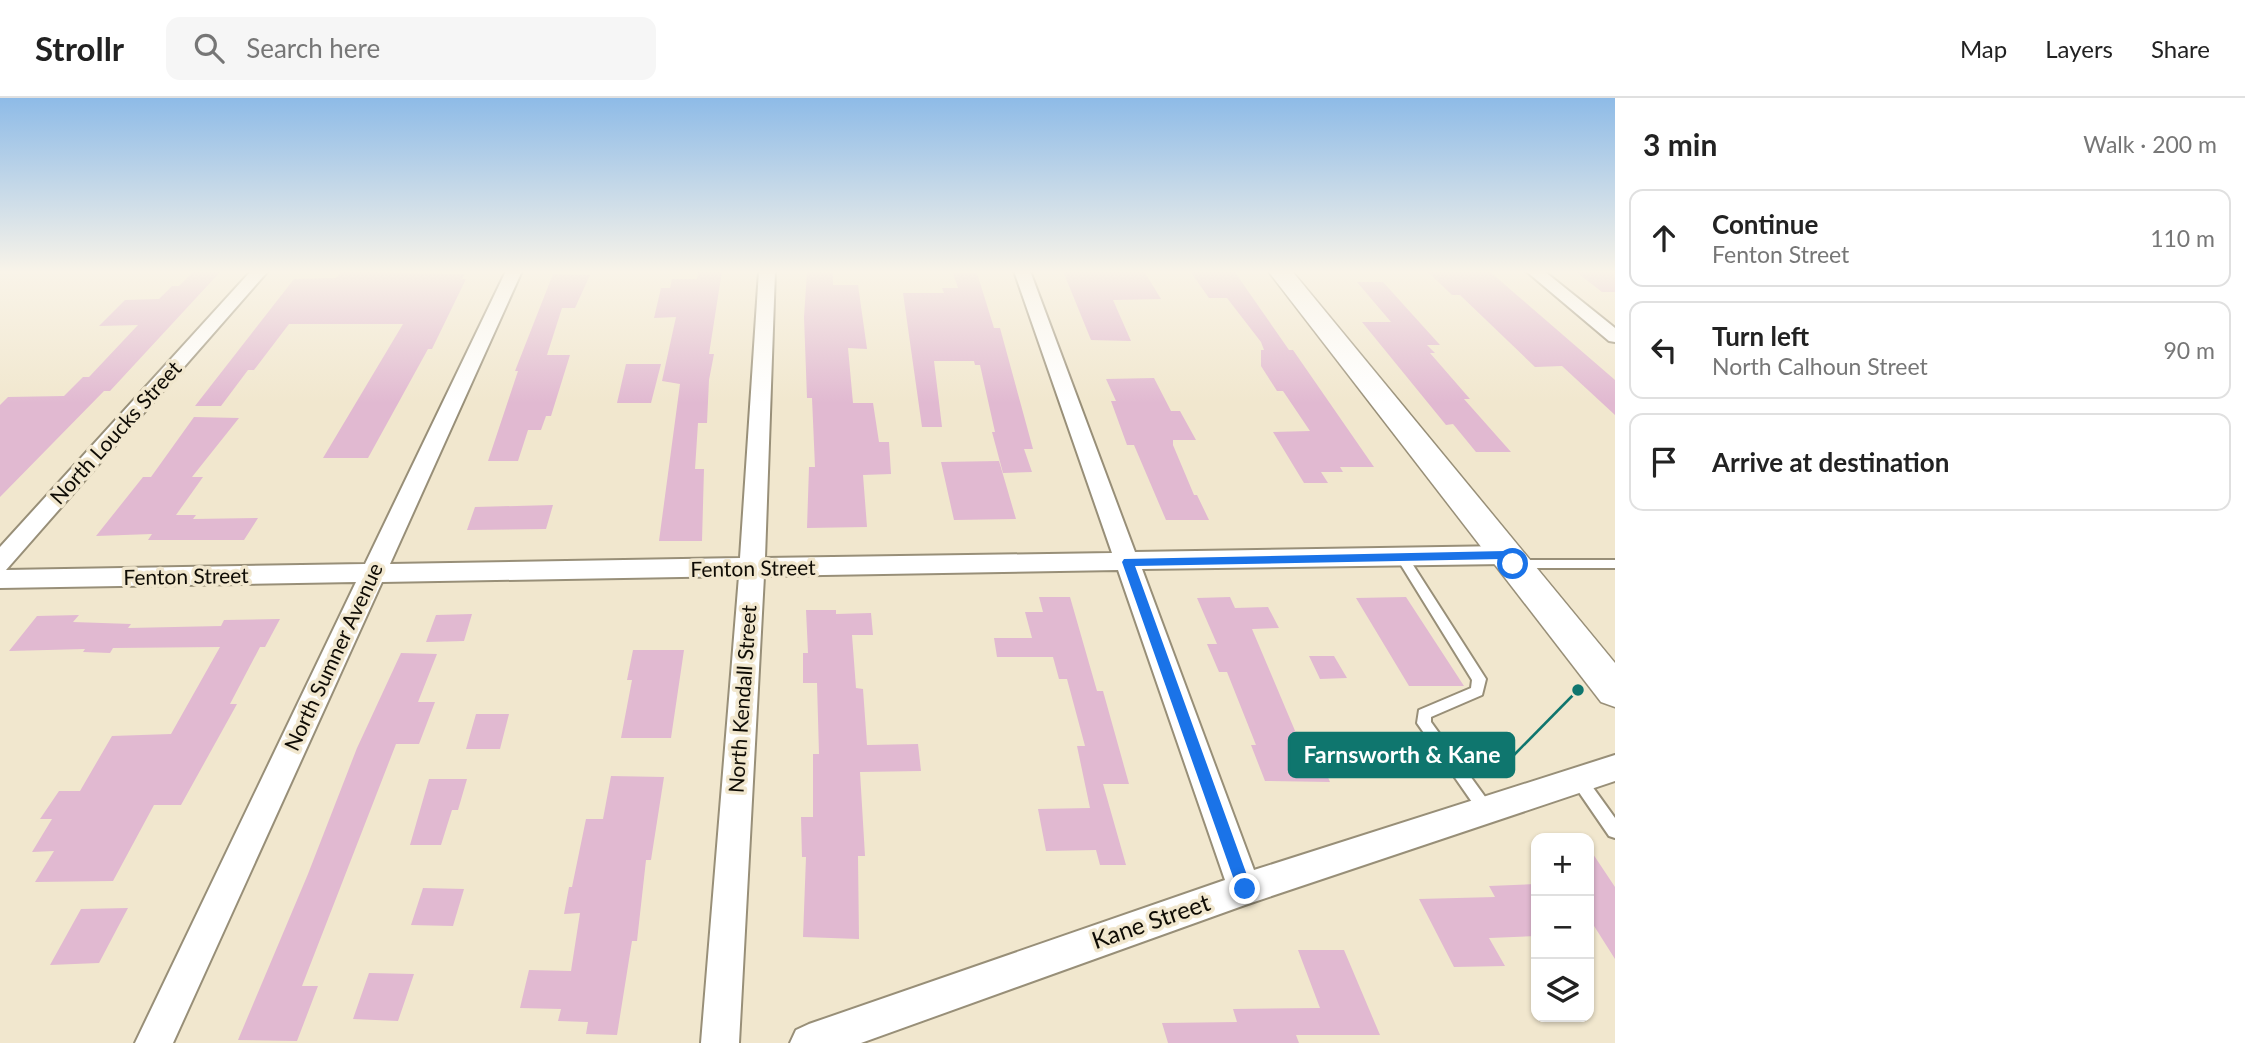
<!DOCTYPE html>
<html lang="en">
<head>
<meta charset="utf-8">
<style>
  :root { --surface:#fff; --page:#f6f6f6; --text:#222; --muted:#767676; --line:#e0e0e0 }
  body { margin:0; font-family:Lato,sans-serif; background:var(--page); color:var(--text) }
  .controls { position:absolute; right:21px; bottom:21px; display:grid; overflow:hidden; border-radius:14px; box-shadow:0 2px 5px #0004 }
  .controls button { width:63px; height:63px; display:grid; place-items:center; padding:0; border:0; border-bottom:2px solid var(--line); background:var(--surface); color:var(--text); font:35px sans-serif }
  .stop { position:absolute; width:21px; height:21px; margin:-16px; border:5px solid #1a73e8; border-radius:50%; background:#fff }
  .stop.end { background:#1a73e8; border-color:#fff; box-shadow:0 2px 7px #0008 }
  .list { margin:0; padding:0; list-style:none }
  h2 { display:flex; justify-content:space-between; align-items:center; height:91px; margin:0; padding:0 28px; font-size:30px }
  h2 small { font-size:23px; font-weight:400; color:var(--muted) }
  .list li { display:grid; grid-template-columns:46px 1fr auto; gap:21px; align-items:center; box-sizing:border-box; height:98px; margin:0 14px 14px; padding:0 14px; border:2px solid var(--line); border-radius:14px }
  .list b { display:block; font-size:26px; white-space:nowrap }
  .list p { margin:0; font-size:23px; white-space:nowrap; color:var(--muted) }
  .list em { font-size:23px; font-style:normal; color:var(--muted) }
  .icon { flex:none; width:38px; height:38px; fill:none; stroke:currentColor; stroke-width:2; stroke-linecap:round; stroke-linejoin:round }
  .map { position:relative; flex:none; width:1615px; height:945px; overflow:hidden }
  header { display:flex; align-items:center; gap:42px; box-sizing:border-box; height:98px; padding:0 35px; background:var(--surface); border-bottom:2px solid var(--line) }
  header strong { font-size:33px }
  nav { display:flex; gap:38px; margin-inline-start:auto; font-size:24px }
  .search { width:490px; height:63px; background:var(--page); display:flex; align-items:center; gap:18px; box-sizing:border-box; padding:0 24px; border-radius:14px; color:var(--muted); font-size:26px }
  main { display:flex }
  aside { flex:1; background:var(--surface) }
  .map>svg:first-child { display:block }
  .building { fill:#e1b9d1 }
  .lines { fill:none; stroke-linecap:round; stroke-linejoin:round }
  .lane-casing { stroke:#988f78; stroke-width:4 }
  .street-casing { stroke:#988f78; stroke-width:4 }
  .secondary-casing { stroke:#988f78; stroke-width:3 }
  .lane { fill:#fff; fill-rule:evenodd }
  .street { fill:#fff; fill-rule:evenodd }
  .secondary { fill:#fff; fill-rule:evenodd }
  .route { fill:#1a73e8 }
  .labels { text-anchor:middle; stroke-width:7; stroke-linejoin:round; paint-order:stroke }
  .street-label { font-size:21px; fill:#0f0c05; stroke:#f1e7ce }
  .near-street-label { font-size:24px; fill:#0f0c05; stroke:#f1e7ce }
  .leader { fill:none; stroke:#0f766e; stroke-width:2.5 }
  .callout-dot { fill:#0f766e; stroke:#f1e7ce; stroke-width:2.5 }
  .callout { fill:#0f766e; stroke:#0f766e; stroke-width:2.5 }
  .callout-label { font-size:23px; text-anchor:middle; font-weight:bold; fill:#fff }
</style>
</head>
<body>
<header>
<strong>Strollr</strong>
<div class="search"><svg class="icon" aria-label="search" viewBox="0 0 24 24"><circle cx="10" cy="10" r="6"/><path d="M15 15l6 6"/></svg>Search here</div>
<nav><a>Map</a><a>Layers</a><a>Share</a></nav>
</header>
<main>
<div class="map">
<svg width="1615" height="945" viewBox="0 0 1615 945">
  <rect width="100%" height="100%" fill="#f1e7ce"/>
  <path class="building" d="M 221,173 L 110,293 L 104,293 L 0,399 L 0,307 L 8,299 L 64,298 L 83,279 L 89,279 L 138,227 L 99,228 L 125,202 L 159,201 L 172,188 L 179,188 L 193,174 Z
    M 698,173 L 722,173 L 709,256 L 714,256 L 709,282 L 707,325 L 698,325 L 695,371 L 704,371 L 702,443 L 659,443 L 680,286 L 662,283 L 676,219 L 654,220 L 661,190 L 670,190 L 672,181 L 697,181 Z
    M 1063,173 L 1144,173 L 1161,201 L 1113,202 L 1131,243 L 1091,242 Z
    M 1190,173 L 1234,173 L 1289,252 L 1293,252 L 1374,369 L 1340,369 L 1343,374 L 1321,374 L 1328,385 L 1304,385 L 1273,334 L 1310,333 L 1283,293 L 1277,293 L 1261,268 L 1261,252 L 1264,252 L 1261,244 L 1227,200 L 1209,200 Z
    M 1427,173 L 1489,173 L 1615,282 L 1615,317 L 1562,268 L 1535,269 L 1460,197 L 1452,197 Z
    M 1575,173 L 1615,173 L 1615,194 L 1602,194 Z
    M 341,174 L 465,176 L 462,181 L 466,181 L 432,251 L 428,251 L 368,360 L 323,360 L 403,226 L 289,226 L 254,272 L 248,272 L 221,308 L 195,308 L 294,181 L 336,180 Z
    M 807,174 L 833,175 L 833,187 L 858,187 L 867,251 L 848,250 L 853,305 L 873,305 L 879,344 L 889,344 L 891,376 L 863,377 L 867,429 L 807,430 L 809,369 L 815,369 L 812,300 L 807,300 L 804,219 Z
    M 953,175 L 977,175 L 994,230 L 1000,230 L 1033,351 L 1024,351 L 1032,374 L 1003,375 L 992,334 L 995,334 L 980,267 L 975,267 L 974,263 L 934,263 L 942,329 L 922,329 L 903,195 L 944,195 L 942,190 L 958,190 Z
    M 553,176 L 590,177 L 575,210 L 562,210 L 547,257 L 570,257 L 551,318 L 546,318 L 541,332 L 528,332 L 518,363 L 488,363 L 518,273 L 515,273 Z
    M 1357,184 L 1383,184 L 1440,247 L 1427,247 L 1435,255 L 1430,255 L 1470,301 L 1464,301 L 1511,354 L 1476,354 L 1453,326 L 1446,327 L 1362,224 L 1391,224 Z
    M 626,266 L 661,266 L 651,305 L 617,305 Z
    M 1154,280 L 1171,313 L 1180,313 L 1196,342 L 1173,342 L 1173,347 L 1194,397 L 1197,397 L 1209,422 L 1166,422 L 1134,347 L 1127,347 L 1111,303 L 1116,303 L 1106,281 Z
    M 194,319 L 239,320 L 192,379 L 203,379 L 176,417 L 196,417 L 193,421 L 258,420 L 244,442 L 148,442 L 152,436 L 96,438 L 143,379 L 151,379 Z
    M 999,363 L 1016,421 L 954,422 L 941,364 Z
    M 553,407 L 546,431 L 467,432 L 475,409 Z
    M 1039,499 L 1070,499 L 1097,593 L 1103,593 L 1129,686 L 1103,686 L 1126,767 L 1100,767 L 1096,752 L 1046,753 L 1038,711 L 1090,710 L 1077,648 L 1085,648 L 1067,581 L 1059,581 L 1053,559 L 997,559 L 994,540 L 1032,540 L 1025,514 L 1043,514 Z
    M 1230,499 L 1235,510 L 1268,509 L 1279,530 L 1252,531 L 1301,647 L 1314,647 L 1330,684 L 1265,683 L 1251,647 L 1256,647 L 1227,574 L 1219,574 L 1207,546 L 1217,546 L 1197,500 Z
    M 1406,499 L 1464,588 L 1409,588 L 1356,500 Z
    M 806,512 L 836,512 L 836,516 L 871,515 L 873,537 L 852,537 L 856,590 L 863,591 L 867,647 L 918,646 L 921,673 L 860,674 L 865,758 L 858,758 L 859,841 L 803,839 L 806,759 L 802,759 L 801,719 L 813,719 L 813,656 L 819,656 L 817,585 L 803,585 L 803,555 L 808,555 Z
    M 472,516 L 464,543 L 426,544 L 436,517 Z
    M 79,517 L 73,524 L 131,526 L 128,530 L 221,528 L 224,522 L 280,521 L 265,549 L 260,549 L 230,606 L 237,606 L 181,707 L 154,707 L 113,783 L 35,784 L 54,753 L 32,754 L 52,721 L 40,721 L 59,693 L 80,693 L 112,638 L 171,636 L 220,549 L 113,550 L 110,555 L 83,554 L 85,551 L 9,553 L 37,518 Z
    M 633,552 L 684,552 L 671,640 L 621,640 L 632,582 L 627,582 Z
    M 401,555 L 437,556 L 418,604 L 435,604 L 419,646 L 396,646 L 302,888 L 318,888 L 297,943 L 238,942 L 308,776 L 357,650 Z
    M 1309,558 L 1334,558 L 1347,580 L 1320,581 Z
    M 476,616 L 509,616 L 500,651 L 466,651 Z
    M 611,678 L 664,679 L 651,762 L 646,762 L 637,843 L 632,843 L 617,937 L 586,936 L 588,924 L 558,923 L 561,911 L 520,910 L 529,872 L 571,873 L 580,815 L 564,816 L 569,789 L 572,789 L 586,721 L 603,721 Z
    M 429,681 L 467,681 L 458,712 L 452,712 L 441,747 L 410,747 Z
    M 1589,750 L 1615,789 L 1615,861 L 1589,820 Z
    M 1536,786 L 1536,838 L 1489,840 L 1505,868 L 1454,869 L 1419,801 L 1495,799 L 1489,788 Z
    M 423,790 L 464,791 L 453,828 L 411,827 Z
    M 128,810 L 99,865 L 50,867 L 81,811 Z
    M 1298,852 L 1344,852 L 1380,937 L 1296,937 L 1299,945 L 1168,945 L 1162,925 L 1237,924 L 1233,911 L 1320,910 Z
    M 369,875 L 414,876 L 398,923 L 353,921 Z"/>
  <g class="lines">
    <g class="lane-casing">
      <path id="lane" d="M 1402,455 L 1406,456 L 1486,581 L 1482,597 L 1431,619 L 1431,624 L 1491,707 L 1494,712 L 1491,717 L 1486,719 L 1481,717 L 1417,625 L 1419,612 L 1471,590 L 1472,582 L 1396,459 Z
        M 1516,462 L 1615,462 L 1615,470 L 1516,470 L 1510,466 Z
        M 1579,675 L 1584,677 L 1615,720 L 1615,740 L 1609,738 L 1574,687 L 1571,682 L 1574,677 Z"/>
    </g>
    <g class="street-casing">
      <path id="street" d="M 251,173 L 268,173 L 6,472 L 365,466 L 506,173 L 522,173 L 390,466 L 740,460 L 759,173 L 775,173 L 765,460 L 1112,455 L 1014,173 L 1030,173 L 1135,454 L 1505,448 L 1514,451 L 1517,457 L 1514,463 L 1505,466 L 1142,471 L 1254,772 L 1615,657 L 1615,683 L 1245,807 L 861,945 L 790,945 L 796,932 L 809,926 L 1225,782 L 1118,472 L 764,478 L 739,945 L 701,945 L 739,478 L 382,484 L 173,945 L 135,945 L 356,484 L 0,490 L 0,449 Z
        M 1526,173 L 1544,173 L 1615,230 L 1615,244 L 1609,243 Z"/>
    </g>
    <g class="secondary-casing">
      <path id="secondary" d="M 1268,173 L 1292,173 L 1615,565 L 1615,609 L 1601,604 Z"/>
    </g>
    <use href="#lane" class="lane"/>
    <use href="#street" class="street"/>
    <use href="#secondary" class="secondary"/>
  </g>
  <linearGradient id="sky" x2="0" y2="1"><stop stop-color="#8ebbe7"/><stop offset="0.57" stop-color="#f9f4e9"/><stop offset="1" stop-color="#f9f4e9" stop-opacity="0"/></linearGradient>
  <rect width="1615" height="305" fill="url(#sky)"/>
  <path class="route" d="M 1505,453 L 1517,463 L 1517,469 L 1509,469 L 1502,461 L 1135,468 L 1252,791 L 1250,796 L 1245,799 L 1239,796 L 1122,464 L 1124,461 Z"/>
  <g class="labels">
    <g class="street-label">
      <text transform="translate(116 335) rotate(-48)" y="7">North Loucks Street</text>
      <text transform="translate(753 471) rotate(-1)" y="7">Fenton Street</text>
      <text transform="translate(186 479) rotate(-1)" y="7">Fenton Street</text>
      <text transform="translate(334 559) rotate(-65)" y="7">North Sumner Avenue</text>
      <text transform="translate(743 601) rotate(-86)" y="7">North Kendall Street</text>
    </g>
    <g class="near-street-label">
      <text transform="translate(1151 824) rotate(-19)" y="8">Kane Street</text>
    </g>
  </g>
  <path class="leader" d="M1578 592L1514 657"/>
  <circle class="callout-dot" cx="1578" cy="592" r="7"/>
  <rect class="callout" x="1289" y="635" width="225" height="44" rx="7"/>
  <g class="callout-label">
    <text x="1402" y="665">Farnsworth &amp; Kane</text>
  </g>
</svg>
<div class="controls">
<button>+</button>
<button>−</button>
<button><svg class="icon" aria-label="layers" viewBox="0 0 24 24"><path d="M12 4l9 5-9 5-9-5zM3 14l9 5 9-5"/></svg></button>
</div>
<div class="stop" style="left:1513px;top:466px"></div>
<div class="stop end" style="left:1245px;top:791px"></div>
</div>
<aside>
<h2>3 min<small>Walk · 200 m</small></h2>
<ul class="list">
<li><svg class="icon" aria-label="ahead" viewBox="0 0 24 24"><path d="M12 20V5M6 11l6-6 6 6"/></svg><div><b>Continue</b><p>Fenton Street</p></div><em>110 m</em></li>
<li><svg class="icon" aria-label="left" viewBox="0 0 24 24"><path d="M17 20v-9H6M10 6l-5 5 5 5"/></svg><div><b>Turn left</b><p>North Calhoun Street</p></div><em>90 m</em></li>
<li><svg class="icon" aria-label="arrive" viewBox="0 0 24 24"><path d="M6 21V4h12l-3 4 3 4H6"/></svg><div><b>Arrive at destination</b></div></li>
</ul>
</aside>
</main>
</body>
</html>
